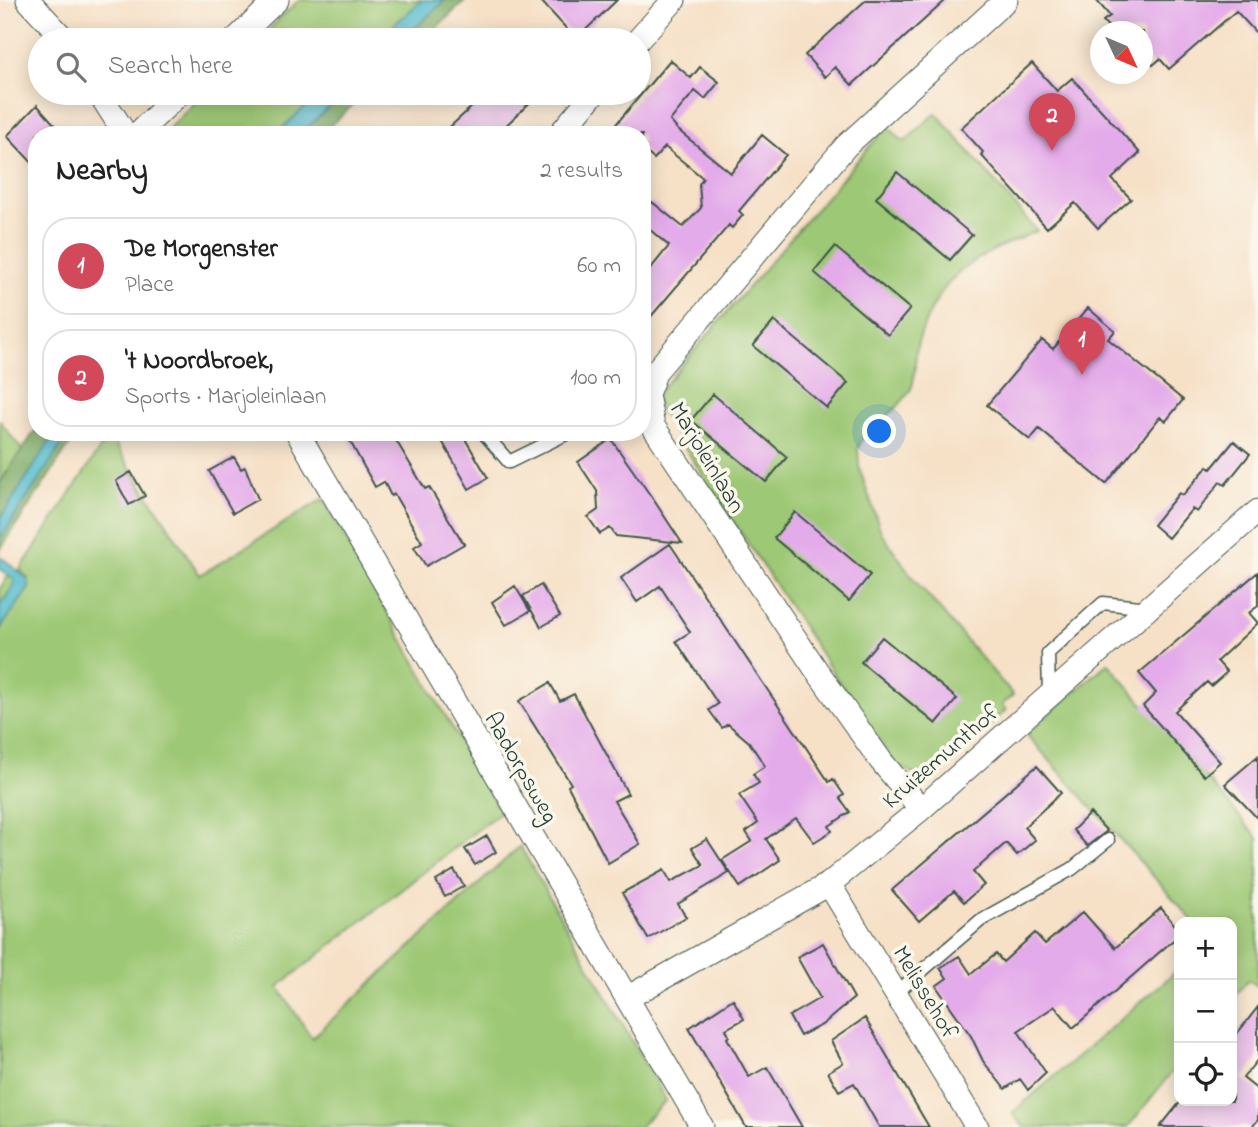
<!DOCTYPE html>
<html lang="en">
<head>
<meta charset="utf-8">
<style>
  :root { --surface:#fff; --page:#f2f2f2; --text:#222; --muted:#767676; --line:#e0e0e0; --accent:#d1495b }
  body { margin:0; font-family:"Indie Flower",sans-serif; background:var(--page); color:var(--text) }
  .controls { position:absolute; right:21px; bottom:21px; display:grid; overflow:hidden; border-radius:14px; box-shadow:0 4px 18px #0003 }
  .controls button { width:63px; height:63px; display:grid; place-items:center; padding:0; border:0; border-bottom:2px solid var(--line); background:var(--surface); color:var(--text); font:35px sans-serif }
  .compass { position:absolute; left:1090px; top:21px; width:63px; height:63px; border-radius:50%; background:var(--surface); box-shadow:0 4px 18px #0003; rotate:134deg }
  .you { position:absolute; left:880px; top:432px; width:24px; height:24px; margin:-18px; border:5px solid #fff; border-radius:50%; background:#1a73e8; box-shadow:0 0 0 10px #1a73e833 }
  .badge { display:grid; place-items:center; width:46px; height:46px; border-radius:50%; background:var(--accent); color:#fff; font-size:23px; font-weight:700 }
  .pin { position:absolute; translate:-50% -58px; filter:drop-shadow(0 2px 4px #0008) }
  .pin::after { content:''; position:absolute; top:37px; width:24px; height:21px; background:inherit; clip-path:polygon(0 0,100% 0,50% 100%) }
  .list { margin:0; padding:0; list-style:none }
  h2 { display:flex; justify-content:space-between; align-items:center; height:91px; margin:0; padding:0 28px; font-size:30px }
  h2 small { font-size:23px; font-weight:400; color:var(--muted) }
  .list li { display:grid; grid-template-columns:46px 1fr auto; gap:21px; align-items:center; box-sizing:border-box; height:98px; margin:0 14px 14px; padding:0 14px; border:2px solid var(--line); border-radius:28px }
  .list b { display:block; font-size:26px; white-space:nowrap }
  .list p { margin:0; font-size:23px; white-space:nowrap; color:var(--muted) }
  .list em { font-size:23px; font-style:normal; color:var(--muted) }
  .icon { flex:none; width:38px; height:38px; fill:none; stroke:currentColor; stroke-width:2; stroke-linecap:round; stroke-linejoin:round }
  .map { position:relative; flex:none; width:1258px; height:1127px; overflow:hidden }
  .search { position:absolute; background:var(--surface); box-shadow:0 4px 18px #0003; left:28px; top:28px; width:623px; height:77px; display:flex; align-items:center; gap:18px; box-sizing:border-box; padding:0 24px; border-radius:38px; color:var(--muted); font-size:26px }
  .panel { position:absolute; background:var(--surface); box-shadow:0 4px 18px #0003; left:28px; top:126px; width:623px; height:315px; border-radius:28px }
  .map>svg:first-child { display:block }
  .green { fill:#9dc875; stroke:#5e8254; stroke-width:2 }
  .forest { fill:#7eac66; stroke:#4e744d; stroke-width:2 }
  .water { fill:#52bcce; stroke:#387c81; stroke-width:2 }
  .building { fill:#e4abea }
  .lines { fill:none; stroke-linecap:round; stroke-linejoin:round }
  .service-casing { stroke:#3f554a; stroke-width:15 }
  .minor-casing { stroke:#3f554a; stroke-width:25 }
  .service { stroke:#fff; stroke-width:12 }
  .minor { stroke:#fff; stroke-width:23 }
  .labels { text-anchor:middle; stroke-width:7; stroke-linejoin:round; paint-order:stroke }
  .street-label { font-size:24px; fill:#1f3d34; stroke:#fbf7ec }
</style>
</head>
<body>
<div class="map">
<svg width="1258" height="1127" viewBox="0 0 1258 1127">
  <rect width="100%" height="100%" fill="#fbf7ec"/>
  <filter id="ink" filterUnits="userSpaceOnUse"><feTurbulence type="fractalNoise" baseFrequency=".0143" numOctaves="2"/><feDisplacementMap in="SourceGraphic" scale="14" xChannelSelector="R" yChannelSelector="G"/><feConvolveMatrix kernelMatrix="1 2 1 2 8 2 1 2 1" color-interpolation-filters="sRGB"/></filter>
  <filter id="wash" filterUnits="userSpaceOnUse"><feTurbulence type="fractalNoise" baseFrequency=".00686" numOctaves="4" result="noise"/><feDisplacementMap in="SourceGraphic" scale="28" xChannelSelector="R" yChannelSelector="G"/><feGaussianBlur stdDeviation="1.57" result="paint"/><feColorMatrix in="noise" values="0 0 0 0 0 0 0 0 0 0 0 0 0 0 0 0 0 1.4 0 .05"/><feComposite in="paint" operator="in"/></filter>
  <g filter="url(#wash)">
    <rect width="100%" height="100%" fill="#f6e0c6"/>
    <path class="green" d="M 299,0 L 422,0 L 377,40 L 258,40 Z
      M 205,93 L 320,93 L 275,135 L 162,135 Z
      M 936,113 L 1037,231 C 973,258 942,270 918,342 C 914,356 916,380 911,389 C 900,408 877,423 862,439 L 858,448 L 859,467 L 881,532 L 913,578 L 1013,695 L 1002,705 L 1006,710 L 928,780 L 897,766 L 878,741 L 658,407 L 656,395 L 887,126 L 904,142 Z
      M 0,421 L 22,450 L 0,483 Z
      M 109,435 L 200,575 L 323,499 L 500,812 L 278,987 L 312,1038 L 520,846 L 666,1100 L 639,1127 L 0,1127 L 0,629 L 29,588 L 28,579 L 20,570 Z
      M 9,575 L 14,578 L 14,585 L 0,606 L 0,588 Z
      M 1108,663 L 1258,838 L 1258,986 L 1248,980 L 1232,999 L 1232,922 L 1194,922 L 1026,734 Z
      M 1179,969 L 1179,1063 L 1128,1127 L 1024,1127 L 1012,1113 Z"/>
    <path class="forest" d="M 445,0 L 466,0 L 423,40 L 402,40 Z
      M 345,93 L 366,93 L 320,135 L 299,135 Z
      M 37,428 L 37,432 L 56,432 L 0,519 L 0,483 Z
      M 70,432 L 78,432 L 0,550 L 0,539 Z"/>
    <path class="water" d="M 422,0 L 445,0 L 402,40 L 377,40 Z
      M 320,93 L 345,93 L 299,135 L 275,135 Z
      M 56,432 L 70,432 L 0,539 L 0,519 Z
      M 0,556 L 28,579 L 29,588 L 0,629 L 0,606 L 14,585 L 14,579 L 0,569 Z"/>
    <g id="blocks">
      <path class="building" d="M 540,0 L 617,0 L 576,39 Z
        M 866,0 L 946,0 L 852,85 L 835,67 L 825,77 L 805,55 Z
        M 1096,0 L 1258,0 L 1258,35 L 1236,11 L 1169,69 L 1160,59 L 1153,65 L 1143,53 L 1143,32 L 1113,32 L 1103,21 L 1110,16 Z
        M 670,60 L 691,78 L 700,67 L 719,82 L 705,99 L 695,91 L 682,106 L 670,121 L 678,130 L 731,173 L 762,135 L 786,155 L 739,211 L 743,215 L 732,228 L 729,225 L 642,327 L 642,279 L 669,246 L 642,223 L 642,214 L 652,202 L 683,227 L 701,208 L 699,184 L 703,178 L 665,147 L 654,159 L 642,149 L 642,135 L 607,135 Z
        M 1032,63 L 1057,91 L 1072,78 L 1140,153 L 1112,179 L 1131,199 L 1098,228 L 1075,203 L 1047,228 L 981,155 L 983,152 L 961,128 Z
        M 487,93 L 540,93 L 496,135 L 441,135 Z
        M 37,105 L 64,135 L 37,135 L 37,168 L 7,136 Z
        M 897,172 L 972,235 L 950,260 L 876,198 Z
        M 835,247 L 910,309 L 888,335 L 814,272 Z
        M 1088,308 L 1115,331 L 1108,339 L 1183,400 L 1166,421 L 1160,417 L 1106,484 L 1039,429 L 1030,440 L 987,405 L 1042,340 L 1053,349 Z
        M 774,321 L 848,383 L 827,408 L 753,346 Z
        M 713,394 L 787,457 L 766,482 L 691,420 Z
        M 345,432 L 391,432 L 425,489 L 429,487 L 464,544 L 426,566 L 414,547 L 422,542 L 394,494 L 391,496 L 384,482 L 375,487 Z
        M 437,432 L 461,432 L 488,478 L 469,489 Z
        M 611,439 L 655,502 L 682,543 L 616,536 L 610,528 L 600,534 L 588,517 L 598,510 L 597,491 L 578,462 Z
        M 1234,441 L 1250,454 L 1225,485 L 1220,482 L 1197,512 L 1192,509 L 1168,538 L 1153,525 L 1179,493 L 1183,495 L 1208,466 L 1211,469 Z
        M 234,457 L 241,469 L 245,467 L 258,499 L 233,513 L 209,471 Z
        M 131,472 L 145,496 L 129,505 L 116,481 Z
        M 795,512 L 870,575 L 849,601 L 774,538 Z
        M 670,544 L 829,782 L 833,779 L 844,795 L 840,798 L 850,812 L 829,826 L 832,831 L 814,842 L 796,818 L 766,839 L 780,860 L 740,887 L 722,860 L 752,841 L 746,832 L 758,823 L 739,795 L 759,783 L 753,774 L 765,766 L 749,742 L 728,724 L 722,728 L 709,710 L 718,704 L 676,641 L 690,632 L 660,586 L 637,602 L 621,578 Z
        M 1258,572 L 1258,606 L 1249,613 L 1258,623 L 1217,661 L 1227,672 L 1211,686 L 1207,682 L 1175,711 L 1220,762 L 1204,776 L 1143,706 L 1156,693 L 1139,673 Z
        M 541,585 L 560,616 L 541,627 L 523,596 Z
        M 515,586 L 530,611 L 506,625 L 492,602 Z
        M 882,637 L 957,699 L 936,724 L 861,662 Z
        M 550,683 L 560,701 L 574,694 L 628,794 L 614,801 L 640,844 L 608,863 L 568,786 L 571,784 L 519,701 Z
        M 1258,756 L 1258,819 L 1225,784 Z
        M 1037,766 L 1061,793 L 1024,827 L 1035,840 L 1017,855 L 1006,843 L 973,872 L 984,885 L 964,902 L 954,891 L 919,921 L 892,890 Z
        M 1090,813 L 1107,831 L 1087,846 L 1073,830 Z
        M 487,836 L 496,852 L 475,865 L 465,849 Z
        M 707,839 L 729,873 L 678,904 L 686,917 L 648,939 L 622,893 L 664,870 L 671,882 L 703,865 L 692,848 Z
        M 454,870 L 464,886 L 445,897 L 436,881 Z
        M 1161,908 L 1179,930 L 1179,935 L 1073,1028 L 1055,1006 L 1018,1031 L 1046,1073 L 1028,1090 L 1020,1079 L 1005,1089 L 983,1061 L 971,1036 L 936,986 L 947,978 L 940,968 L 959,956 L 971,974 L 996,954 L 1003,962 L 1035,933 L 1045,944 L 1083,912 L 1115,948 Z
        M 823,943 L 854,998 L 822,1025 L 800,1036 L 789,1016 L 820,998 L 797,957 Z
        M 733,999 L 744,1019 L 726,1029 L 729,1036 L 727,1038 L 749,1077 L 767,1067 L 802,1127 L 746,1127 L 689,1028 Z
        M 1258,1007 L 1258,1059 L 1243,1078 L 1258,1090 L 1258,1120 L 1252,1127 L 1160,1127 L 1181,1101 L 1232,1101 L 1232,1040 Z
        M 865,1018 L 890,1061 L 929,1127 L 879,1127 L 854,1083 L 839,1091 L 828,1072 L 843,1063 L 831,1041 Z"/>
    </g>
  </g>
  <g filter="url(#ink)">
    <use href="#blocks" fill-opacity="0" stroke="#3f554a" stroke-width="2"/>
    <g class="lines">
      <g class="service-casing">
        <path id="service" d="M 483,432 L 509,462 L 570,432
          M 1049,695 L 1048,653 L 1103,603 L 1148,608
          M 896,993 L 981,920 L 1072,869 L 1108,840"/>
      </g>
      <g class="minor-casing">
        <path id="minor" d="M 28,0 L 65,40
          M 235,40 L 277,0
          M 638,40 L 674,0
          M 99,93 L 126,135
          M 136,135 L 180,93
          M 559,135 L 594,93
          M 297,432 L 702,1127
          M 921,809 L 881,761 L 815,668 L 653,426 L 647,394 L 656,371 L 846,146 L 1006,0
          M 829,884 L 977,1127
          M 627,998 L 829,884 L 921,809 L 1258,511"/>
      </g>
      <use href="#service" class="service"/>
      <use href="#minor" class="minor"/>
    </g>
  </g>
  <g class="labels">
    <g class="street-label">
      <text transform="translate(708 457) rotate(59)" y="8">Marjoleinlaan</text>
      <text transform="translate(940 756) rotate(-41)" y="8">Kruizemunthof</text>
      <text transform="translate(522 767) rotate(60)" y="8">Aadorpsweg</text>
      <text transform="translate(926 992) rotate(59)" y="8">Melissehof</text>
    </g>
  </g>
</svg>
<div class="controls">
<button>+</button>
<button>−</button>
<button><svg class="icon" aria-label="locate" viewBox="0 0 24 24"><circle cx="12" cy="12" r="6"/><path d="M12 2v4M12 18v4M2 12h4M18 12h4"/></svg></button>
</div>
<svg class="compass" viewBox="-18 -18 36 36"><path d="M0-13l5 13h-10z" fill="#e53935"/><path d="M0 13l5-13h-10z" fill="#767676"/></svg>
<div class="you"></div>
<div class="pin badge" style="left:1082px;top:375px">1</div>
<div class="pin badge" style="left:1052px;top:151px">2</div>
<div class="search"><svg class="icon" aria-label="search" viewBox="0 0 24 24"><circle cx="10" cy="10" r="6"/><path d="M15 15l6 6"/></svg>Search here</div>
<section class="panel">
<h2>Nearby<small>2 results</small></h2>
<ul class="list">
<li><span class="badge">1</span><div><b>De Morgenster</b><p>Place</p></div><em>60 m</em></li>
<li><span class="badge">2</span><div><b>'t Noordbroek,</b><p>Sports · Marjoleinlaan</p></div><em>100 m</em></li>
</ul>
</section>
</div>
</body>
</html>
